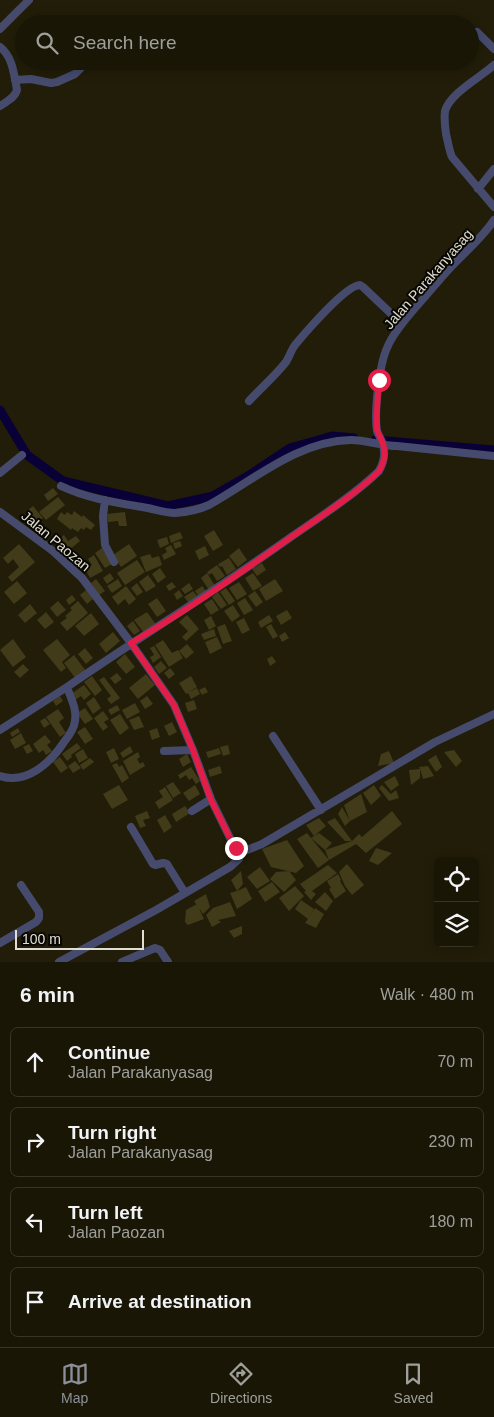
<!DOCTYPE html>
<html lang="en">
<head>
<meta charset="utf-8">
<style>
  :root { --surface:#191606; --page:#262314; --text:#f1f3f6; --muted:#9f9f9b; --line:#373528; --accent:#8c9099 }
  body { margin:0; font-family:Helvetica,sans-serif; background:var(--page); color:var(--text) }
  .controls { position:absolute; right:15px; bottom:15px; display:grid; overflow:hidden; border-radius:8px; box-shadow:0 2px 12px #0003 }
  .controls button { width:45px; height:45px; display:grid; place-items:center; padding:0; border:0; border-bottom:1px solid var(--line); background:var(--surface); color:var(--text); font:25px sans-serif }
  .scale { position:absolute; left:15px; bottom:12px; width:129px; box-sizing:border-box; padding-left:5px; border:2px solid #e0ded1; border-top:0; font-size:14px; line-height:18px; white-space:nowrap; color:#e0ded1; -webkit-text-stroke:4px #090702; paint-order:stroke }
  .stop { position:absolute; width:15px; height:15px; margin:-11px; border:4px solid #e11d48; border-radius:50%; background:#fff }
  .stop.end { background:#e11d48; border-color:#fff; box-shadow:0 1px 5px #0008 }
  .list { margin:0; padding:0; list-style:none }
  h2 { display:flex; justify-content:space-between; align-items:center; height:65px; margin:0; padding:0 20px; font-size:21px }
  h2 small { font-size:16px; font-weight:400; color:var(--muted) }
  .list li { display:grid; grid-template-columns:32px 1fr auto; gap:15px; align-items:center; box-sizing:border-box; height:70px; margin:0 10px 10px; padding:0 10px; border:1px solid var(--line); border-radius:8px }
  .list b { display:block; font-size:19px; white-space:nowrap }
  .list p { margin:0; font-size:16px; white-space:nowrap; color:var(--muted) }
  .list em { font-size:16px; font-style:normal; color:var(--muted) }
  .icon { flex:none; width:28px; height:28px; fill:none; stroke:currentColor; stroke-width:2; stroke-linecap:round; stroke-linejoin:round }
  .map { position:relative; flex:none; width:494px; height:962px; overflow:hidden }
  .search { position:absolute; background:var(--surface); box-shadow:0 2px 12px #0003; left:15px; right:15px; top:15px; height:55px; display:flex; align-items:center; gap:12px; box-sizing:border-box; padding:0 18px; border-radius:28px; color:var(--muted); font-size:19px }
  .sheet { height:385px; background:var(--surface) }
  nav { display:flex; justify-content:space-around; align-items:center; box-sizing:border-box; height:70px; border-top:1px solid var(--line); background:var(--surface); font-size:14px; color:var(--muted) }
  nav a { display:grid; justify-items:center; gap:2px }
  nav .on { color:var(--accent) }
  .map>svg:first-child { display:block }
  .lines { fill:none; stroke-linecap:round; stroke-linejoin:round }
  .canal { stroke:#090037; stroke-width:9 }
  .building { fill:#423b19 }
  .street { stroke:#464b6e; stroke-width:8 }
  .route { stroke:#e11d48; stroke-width:6 }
  .labels { text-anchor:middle; stroke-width:4; stroke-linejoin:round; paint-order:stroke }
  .street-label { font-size:14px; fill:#e0ded1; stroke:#090702 }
</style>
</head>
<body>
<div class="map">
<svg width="494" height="962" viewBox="0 0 494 962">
  <rect width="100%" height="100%" fill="#211d08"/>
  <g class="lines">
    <path class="canal" d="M 0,410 L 27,455 L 63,481 L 168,506 L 213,496 L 248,476 L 290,448 L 332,436 L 354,438
      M 375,440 L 494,450"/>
  </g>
  <path class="building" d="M 53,488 L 58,494 L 48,501 L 44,495 Z
    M 58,497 L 65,505 L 46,520 L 39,512 Z
    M 33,506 L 43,518 L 31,527 L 26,521 L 32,516 L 28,510 Z
    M 74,511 L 82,517 L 83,515 L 95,525 L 91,530 L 86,527 L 84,530 L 81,528 L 78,532 L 72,528 L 71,530 L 57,519 L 61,512 L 65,515 L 67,512 L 72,515 Z
    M 125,512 L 127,526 L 119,526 L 118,521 L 108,522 L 107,514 Z
    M 214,530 L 223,545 L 213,551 L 204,536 Z
    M 180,532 L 183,538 L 171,543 L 169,536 Z
    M 64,535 L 68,541 L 76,536 L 80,541 L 68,551 L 59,539 Z
    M 167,537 L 169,544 L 160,548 L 157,540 Z
    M 180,541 L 182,546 L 175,549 L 173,543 Z
    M 19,544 L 35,562 L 12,582 L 8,577 L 19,567 L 13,559 L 8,564 L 3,558 Z
    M 129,544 L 137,556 L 121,567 L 113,555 Z
    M 171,545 L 176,554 L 164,560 L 162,555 L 167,552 L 165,548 Z
    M 205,546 L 209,555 L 199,560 L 195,551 Z
    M 102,548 L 112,564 L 105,568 L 95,553 Z
    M 239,548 L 247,560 L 238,567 L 229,556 Z
    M 150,554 L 152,558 L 159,556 L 162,565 L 146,572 L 140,557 Z
    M 94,555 L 103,571 L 90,578 L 85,569 L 92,565 L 88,559 Z
    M 229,558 L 236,569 L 227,575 L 222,566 L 220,567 L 218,564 Z
    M 137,560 L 145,572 L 125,585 L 117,573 Z
    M 262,563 L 266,570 L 257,576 L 252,569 Z
    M 217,565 L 225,576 L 217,581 L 212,573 L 209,575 L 207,572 Z
    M 160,568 L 166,577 L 158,583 L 152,574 Z
    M 110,573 L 114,579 L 107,584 L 103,578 Z
    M 207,573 L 215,586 L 209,590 L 201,578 Z
    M 253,573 L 262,586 L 253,591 L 245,578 Z
    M 148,575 L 156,586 L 146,592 L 139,582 Z
    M 96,579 L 105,591 L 99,595 L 91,583 Z
    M 118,579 L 122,586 L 112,593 L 107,586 Z
    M 275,579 L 283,591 L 266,601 L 259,589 Z
    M 17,581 L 27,593 L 14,604 L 4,592 Z
    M 172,582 L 176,587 L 169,591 L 166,586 Z
    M 239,582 L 247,594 L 237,600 L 229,588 Z
    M 137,583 L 143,592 L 137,596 L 131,588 Z
    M 189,583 L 193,589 L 185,594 L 181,589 Z
    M 126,586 L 136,599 L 129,605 L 125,599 L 118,605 L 112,597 Z
    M 202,586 L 207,592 L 199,597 L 195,591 Z
    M 226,588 L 235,601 L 229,605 L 220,592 Z
    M 86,590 L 93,599 L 87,604 L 80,595 Z
    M 179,590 L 183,596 L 177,600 L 174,594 Z
    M 193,591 L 198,597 L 189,603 L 184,597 Z
    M 255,591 L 263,602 L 256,607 L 248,596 Z
    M 218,592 L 227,605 L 221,609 L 212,597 Z
    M 72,595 L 76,600 L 69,605 L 66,600 Z
    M 157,598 L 166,611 L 157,617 L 148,604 Z
    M 245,598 L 253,610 L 244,615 L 237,603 Z
    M 212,599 L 219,610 L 211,615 L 204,604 Z
    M 58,601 L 66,610 L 57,617 L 50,608 Z
    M 78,601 L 88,613 L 67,631 L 60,623 L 67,618 L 65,616 L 72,610 L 70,608 Z
    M 30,604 L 37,613 L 25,623 L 18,615 Z
    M 233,605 L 240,616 L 232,622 L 224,611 Z
    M 287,610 L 292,618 L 281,625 L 276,616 Z
    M 46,612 L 54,622 L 45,629 L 37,620 Z
    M 147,612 L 157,626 L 144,633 L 134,620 Z
    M 91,613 L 99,624 L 84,636 L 75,626 Z
    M 187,615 L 199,629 L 186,641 L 182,637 L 188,631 L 179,622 Z
    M 269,615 L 273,621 L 261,628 L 258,622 Z
    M 211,616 L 216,626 L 209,630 L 204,620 Z
    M 244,618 L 250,630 L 242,634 L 236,622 Z
    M 133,621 L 140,631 L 134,635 L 127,626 Z
    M 225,624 L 232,641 L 223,644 L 217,627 Z
    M 271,624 L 278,636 L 273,639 L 266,627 Z
    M 214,629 L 216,636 L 204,640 L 201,634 Z
    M 113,632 L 120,641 L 106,653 L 99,644 Z
    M 285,632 L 289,638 L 282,642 L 279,636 Z
    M 217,637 L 222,648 L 210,654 L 205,642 Z
    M 13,639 L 26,657 L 13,667 L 0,650 Z
    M 57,639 L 70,655 L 62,662 L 66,668 L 61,672 L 43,650 Z
    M 163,640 L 172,653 L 178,650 L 183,658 L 169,667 L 155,645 Z
    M 187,644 L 194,652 L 186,659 L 179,651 Z
    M 154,646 L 161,657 L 153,663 L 150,657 L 154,655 L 150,648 Z
    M 85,648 L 93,658 L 86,664 L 78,654 Z
    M 125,654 L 135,667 L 126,674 L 116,662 Z
    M 74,655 L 86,671 L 76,679 L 64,663 Z
    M 272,656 L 276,662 L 270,666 L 267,659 Z
    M 161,661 L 167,668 L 159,674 L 154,667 Z
    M 23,664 L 29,670 L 20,678 L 14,672 Z
    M 170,668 L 175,674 L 169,679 L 164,673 Z
    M 117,673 L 122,679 L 115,684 L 110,678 Z
    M 146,674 L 155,685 L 138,699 L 129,688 Z
    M 92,676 L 102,690 L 95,696 L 84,682 Z
    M 191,676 L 197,687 L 189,692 L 197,688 L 200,694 L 191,699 L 188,693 L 186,694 L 179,683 Z
    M 104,677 L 120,698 L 111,704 L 107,699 L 111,696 L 99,680 Z
    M 84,685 L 91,694 L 84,700 L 81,696 L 75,700 L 71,694 Z
    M 205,687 L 208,692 L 202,695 L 199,690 Z
    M 60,696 L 63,701 L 56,706 L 53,701 Z
    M 147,696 L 153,704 L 145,709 L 140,701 Z
    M 94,697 L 101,708 L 93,714 L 86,703 Z
    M 194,700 L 197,709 L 188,712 L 185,703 Z
    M 135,703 L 140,712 L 127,719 L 122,710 Z
    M 117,705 L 120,710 L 111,715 L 108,710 Z
    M 85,708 L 93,719 L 85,724 L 77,713 Z
    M 58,709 L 64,718 L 59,722 L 66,733 L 60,737 L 46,717 Z
    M 103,711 L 109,719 L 104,722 L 108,727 L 103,731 L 94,718 Z
    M 120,714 L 129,728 L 120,735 L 110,720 Z
    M 139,716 L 144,727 L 134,730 L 129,720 Z
    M 45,718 L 50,724 L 44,728 L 40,721 Z
    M 172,722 L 177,732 L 169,736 L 164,726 Z
    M 85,727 L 93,739 L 85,744 L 77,732 Z
    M 18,728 L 20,732 L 12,737 L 10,733 Z
    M 157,728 L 160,737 L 152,740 L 149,731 Z
    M 21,733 L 26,743 L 15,749 L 10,740 Z
    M 45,735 L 51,742 L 47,745 L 52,751 L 46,755 L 43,750 L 39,753 L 33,744 Z
    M 77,743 L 81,748 L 71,755 L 72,757 L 67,761 L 62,754 Z
    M 29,744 L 33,751 L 27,754 L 23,747 Z
    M 228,745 L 230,754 L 223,756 L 220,747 Z
    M 130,746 L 133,752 L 123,758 L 120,753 Z
    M 114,748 L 119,759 L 111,763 L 106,752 Z
    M 219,748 L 221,754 L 208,758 L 206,752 Z
    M 83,749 L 88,758 L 79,763 L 75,754 Z
    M 454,750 L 462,761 L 456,767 L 444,752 Z
    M 389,751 L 394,763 L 378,766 L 381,754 Z
    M 138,752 L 140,757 L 137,759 L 140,764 L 143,762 L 145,766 L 130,775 L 123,761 Z
    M 187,754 L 191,762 L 183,767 L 179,759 Z
    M 436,755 L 442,767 L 436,772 L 428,760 Z
    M 60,757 L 68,768 L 61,773 L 53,762 Z
    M 90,758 L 94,762 L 83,770 L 80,765 Z
    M 75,761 L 81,768 L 73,773 L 68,766 Z
    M 117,763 L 119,767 L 122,765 L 129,778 L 122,783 L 112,765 Z
    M 220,766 L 222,773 L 210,777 L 208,770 Z
    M 428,766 L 434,776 L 423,779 L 420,769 L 420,778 L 411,785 L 409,770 L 420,769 L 419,767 Z
    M 191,767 L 200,781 L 196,784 L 192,778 L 189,780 L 186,775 L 180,779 L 178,775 Z
    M 395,776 L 399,785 L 391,791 L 384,782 Z
    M 173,782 L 181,793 L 173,798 L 166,786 Z
    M 119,785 L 128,800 L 112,809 L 103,794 Z
    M 195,785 L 200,794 L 189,801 L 183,793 Z
    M 374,785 L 381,796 L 371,805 L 363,793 Z
    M 382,785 L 391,794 L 396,790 L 399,798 L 389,801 L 379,788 Z
    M 165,787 L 173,800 L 159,809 L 155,802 L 163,797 L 159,791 Z
    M 361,794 L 367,812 L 350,821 L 344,805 Z
    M 185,806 L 190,813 L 176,822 L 172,814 Z
    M 342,807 L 350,821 L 345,826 L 338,814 Z
    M 147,811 L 150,818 L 143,820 L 146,826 L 140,828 L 135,816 Z
    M 392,811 L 402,824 L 366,853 L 356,844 L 329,860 L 325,850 L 311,838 L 319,833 L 332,843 L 325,850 L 352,841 L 345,841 L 327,822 L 335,818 L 352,841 L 359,834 L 362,837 Z
    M 165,815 L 172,827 L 164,833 L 157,820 Z
    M 319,818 L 326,826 L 314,836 L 306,825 Z
    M 307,833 L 329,860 L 318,868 L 297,839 Z
    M 287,840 L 304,866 L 296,873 L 271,867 L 262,849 Z
    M 376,848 L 392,853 L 378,865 L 369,861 Z
    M 347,864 L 364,885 L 352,895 L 345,886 L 339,872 Z
    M 328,865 L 337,873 L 312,891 L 316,894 L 311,900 L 304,892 L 306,891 L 300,884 Z
    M 260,867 L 270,881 L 257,889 L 247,877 Z
    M 241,871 L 243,884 L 237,891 L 246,887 L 252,899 L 237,909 L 230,893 L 237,891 L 231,880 Z
    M 289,871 L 296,880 L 284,892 L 270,879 L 276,872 Z
    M 338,874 L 341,880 L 340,881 L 346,891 L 335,899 L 329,889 L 331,888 L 327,881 Z
    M 272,882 L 280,892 L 265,902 L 258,891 Z
    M 295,886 L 304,896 L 289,911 L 279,898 Z
    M 325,892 L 333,901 L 326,911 L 315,902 Z
    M 206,894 L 210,907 L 203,914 L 194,901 Z
    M 301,900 L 314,909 L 309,917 L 315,908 L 324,914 L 316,928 L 305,923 L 308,919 L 295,909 Z
    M 230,902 L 236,916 L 218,920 L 221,922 L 212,927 L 206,915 L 213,908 Z
    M 197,904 L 204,919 L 188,925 L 185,922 L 186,910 Z
    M 242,926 L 242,934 L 234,938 L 229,931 Z"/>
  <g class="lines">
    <path class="street" d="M 0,29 L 29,0
      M 477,32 L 494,49
      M 0,47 C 13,57 14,75 17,90 C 15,98 7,101 0,106
      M 494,65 C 481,77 450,93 445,111 C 444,118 445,127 446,134 C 448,142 449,150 452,157 L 494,207
      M 15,80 L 31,79 L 51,83 L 57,82 L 75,74 L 88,61
      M 478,189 L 494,169
      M 249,401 C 261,388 275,376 286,362 C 290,356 291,350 295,345 C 305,333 346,285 360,285 L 363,287 L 402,324
      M 0,473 L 22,455
      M 61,486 C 88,499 119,503 148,508 C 157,510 166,513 175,513 C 187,512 198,510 209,505 C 254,480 297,441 351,440 C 367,440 381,446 397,446 L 494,456
      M 105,500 L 103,516 L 105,545 L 114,562
      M 0,512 L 53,551 L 82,578 L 131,643 L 174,705 L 193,750 L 211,799 L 232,842 L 240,851
      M 0,730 L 67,687
      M 273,736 L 321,810
      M 164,751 L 193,750
      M 0,776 C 27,785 51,762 64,742 C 69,736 74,729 75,721 C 77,709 71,699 67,687 C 141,636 218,589 291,537 C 320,517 354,495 379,471 C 384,462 386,452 382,442 C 381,438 378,435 377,431 C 374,412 379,366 387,348 C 393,333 405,320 415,308 C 427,295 438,281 450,268 C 465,252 482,238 494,220
      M 192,811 L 211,799
      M 131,827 L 153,864 L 155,865 L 163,863 L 167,864 L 185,893
      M 240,851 L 247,850 L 262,844 L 435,742 L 494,714
      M 0,943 L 36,922 L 39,918 L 39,912 L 21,885
      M 59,962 L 156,910 L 230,867 L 239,859 L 240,851
      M 122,962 L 155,948 L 160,950 L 168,962"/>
  </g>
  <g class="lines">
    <path class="route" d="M 236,848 L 232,842 L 211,800 L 193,750 L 174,705 L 131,643 C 188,610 243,571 297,533 C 324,514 356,494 379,471 C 384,463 386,453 383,444 C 381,438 378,434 377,429 C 376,412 378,396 379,380"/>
  </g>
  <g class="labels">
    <g class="street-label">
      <text transform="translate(428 279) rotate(-49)" y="5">Jalan Parakanyasag</text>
      <text transform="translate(56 541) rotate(40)" y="5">Jalan Paozan</text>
    </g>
  </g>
</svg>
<div class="controls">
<button><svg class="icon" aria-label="locate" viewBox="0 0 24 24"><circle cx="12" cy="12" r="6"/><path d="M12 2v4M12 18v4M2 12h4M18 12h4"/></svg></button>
<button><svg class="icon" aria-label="layers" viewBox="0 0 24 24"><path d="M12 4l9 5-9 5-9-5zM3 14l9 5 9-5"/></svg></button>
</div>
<div class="scale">100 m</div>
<div class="stop" style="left:379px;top:380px"></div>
<div class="stop end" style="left:236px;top:848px"></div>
<div class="search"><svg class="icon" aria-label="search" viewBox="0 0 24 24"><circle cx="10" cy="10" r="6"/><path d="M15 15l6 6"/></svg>Search here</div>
</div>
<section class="sheet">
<h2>6 min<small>Walk · 480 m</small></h2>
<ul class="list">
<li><svg class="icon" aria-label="ahead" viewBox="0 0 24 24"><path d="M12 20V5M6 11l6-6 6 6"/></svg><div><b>Continue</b><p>Jalan Parakanyasag</p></div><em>70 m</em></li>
<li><svg class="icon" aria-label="right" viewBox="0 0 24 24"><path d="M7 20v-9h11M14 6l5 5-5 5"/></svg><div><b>Turn right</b><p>Jalan Parakanyasag</p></div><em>230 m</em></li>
<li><svg class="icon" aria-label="left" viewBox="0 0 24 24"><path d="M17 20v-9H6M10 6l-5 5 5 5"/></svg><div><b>Turn left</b><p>Jalan Paozan</p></div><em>180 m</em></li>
<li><svg class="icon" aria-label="arrive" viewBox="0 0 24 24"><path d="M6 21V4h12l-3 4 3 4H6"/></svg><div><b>Arrive at destination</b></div></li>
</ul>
</section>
<nav>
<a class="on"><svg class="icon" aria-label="map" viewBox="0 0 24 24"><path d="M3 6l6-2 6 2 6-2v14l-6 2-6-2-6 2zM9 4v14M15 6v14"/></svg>Map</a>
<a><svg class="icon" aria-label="directions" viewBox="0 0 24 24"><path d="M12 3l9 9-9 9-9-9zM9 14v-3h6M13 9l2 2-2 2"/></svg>Directions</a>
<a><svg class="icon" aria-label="saved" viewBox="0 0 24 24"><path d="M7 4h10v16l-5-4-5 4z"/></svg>Saved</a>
</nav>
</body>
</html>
